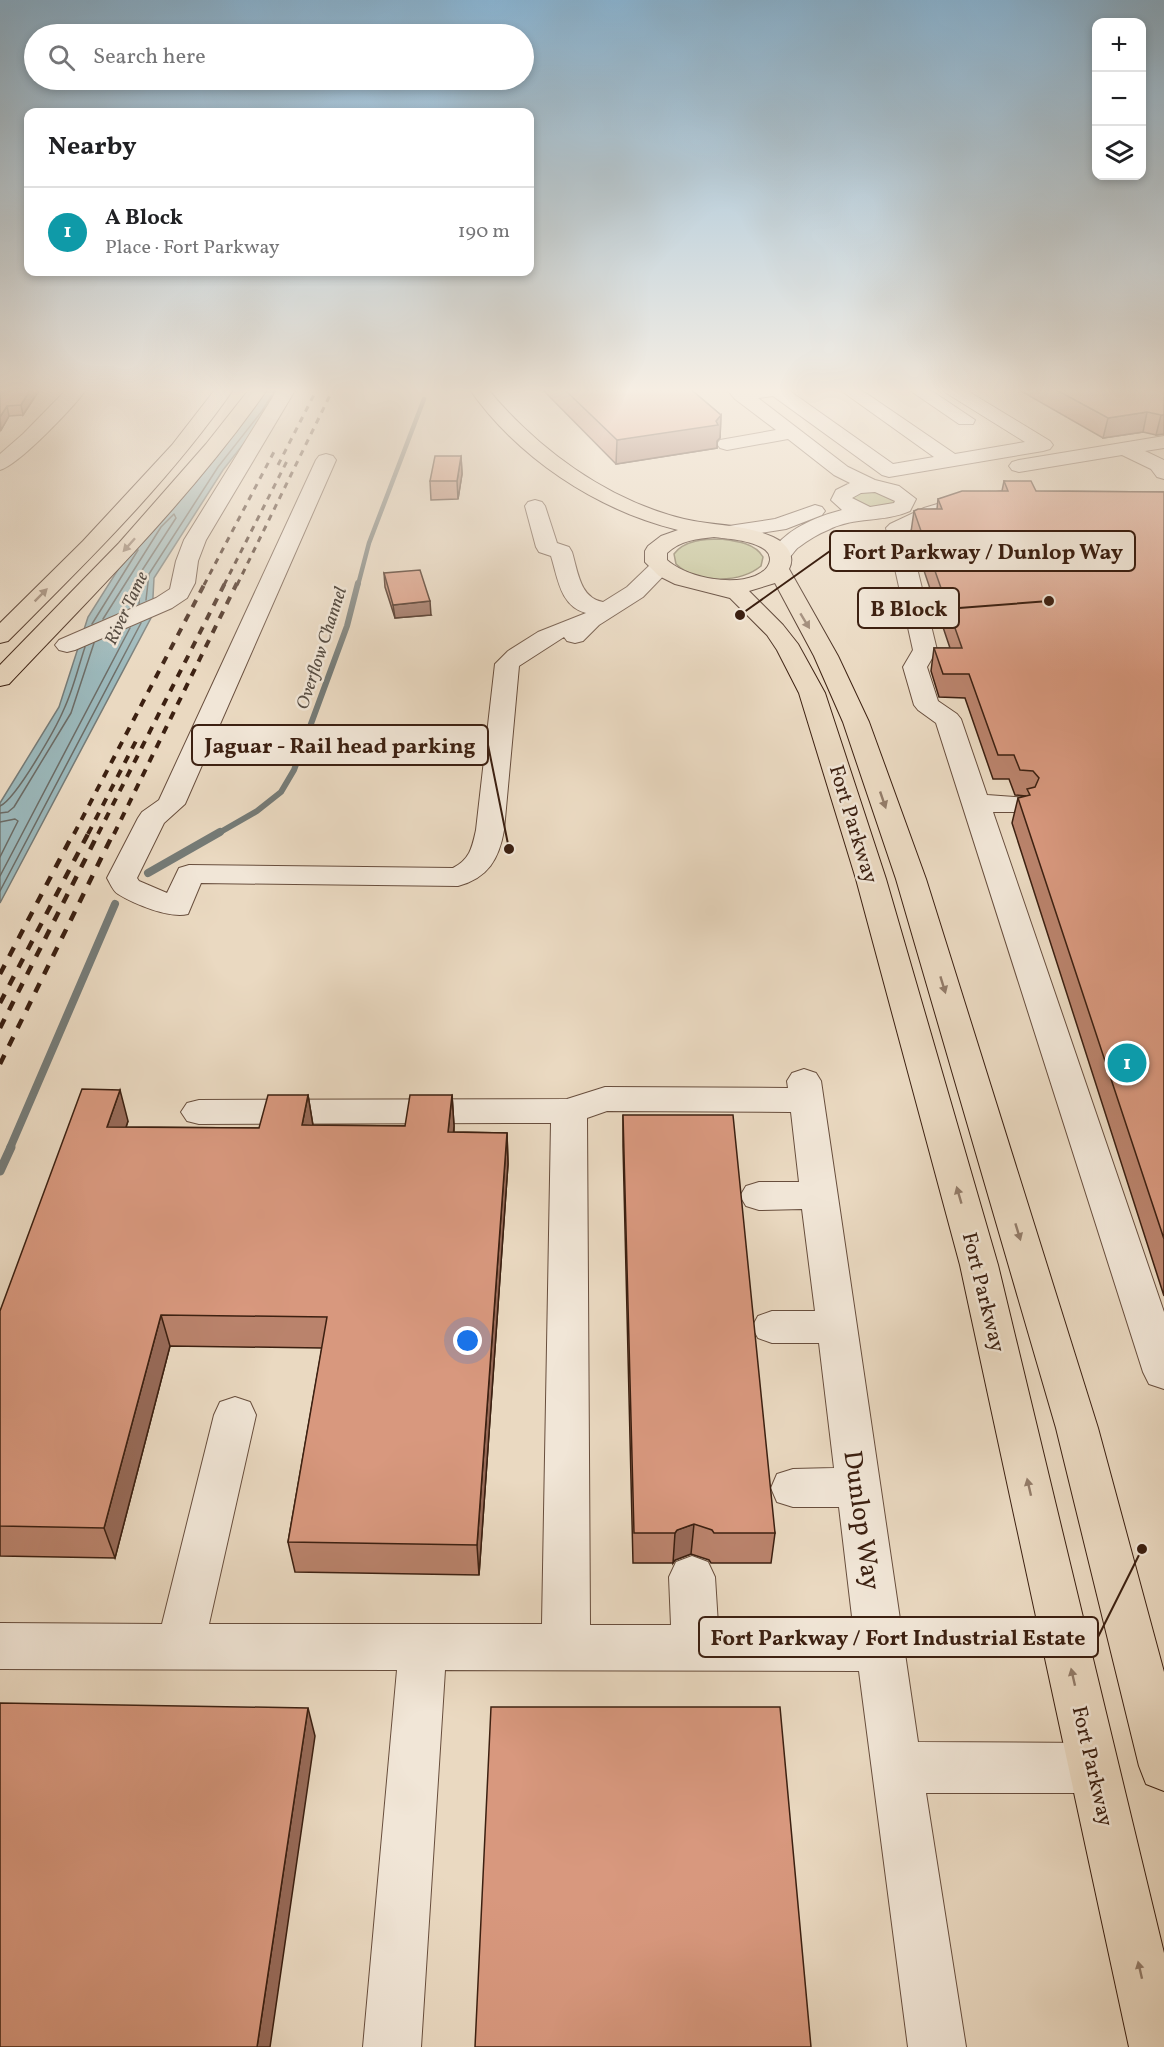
<!DOCTYPE html>
<html lang="en">
<head>
<meta charset="utf-8">
<style>
  :root { --surface:#fff; --page:#f2f2f2; --text:#202124; --muted:#757577; --line:#e0e0e0; --accent:#8f2418 }
  body { margin:0; font-family:Vollkorn,serif; background:var(--page); color:var(--text) }
  .controls { position:absolute; right:18px; top:18px; display:grid; overflow:hidden; border-radius:12px; box-shadow:0 3px 9px #0003 }
  .controls button { width:54px; height:54px; display:grid; place-items:center; padding:0; border:0; border-bottom:2px solid var(--line); background:var(--surface); color:var(--text); font:30px sans-serif }
  .you { position:absolute; left:468px; top:1341px; width:21px; height:21px; margin:-15px; border:4px solid #fff; border-radius:50%; background:#1a73e8; box-shadow:0 0 0 9px #1a73e833 }
  .badge { display:grid; place-items:center; width:39px; height:39px; border-radius:50%; background:var(--accent); color:#fff; font-size:20px; font-weight:700 }
  .pin { position:absolute; translate:-50% -50%; border:3px solid #fff; box-shadow:0 2px 6px #0006 }
  .list { margin:0; padding:0; list-style:none }
  h2 { display:flex; justify-content:space-between; align-items:center; height:78px; margin:0; padding:0 24px; font-size:26px }
  h2 small { font-size:20px; font-weight:400; color:var(--muted) }
  .list li { display:grid; grid-template-columns:39px 1fr auto; gap:18px; align-items:center; box-sizing:border-box; height:90px; padding:0 24px; border-top:2px solid var(--line) }
  .list b { display:block; font-size:22px; white-space:nowrap }
  .list p { margin:0; font-size:20px; white-space:nowrap; color:var(--muted) }
  .list em { font-size:20px; font-style:normal; color:var(--muted) }
  .icon { flex:none; width:33px; height:33px; fill:none; stroke:currentColor; stroke-width:2; stroke-linecap:round; stroke-linejoin:round }
  .map { position:relative; flex:none; width:1164px; height:2047px; overflow:hidden }
  .search { position:absolute; background:var(--surface); box-shadow:0 3px 9px #0003; left:24px; top:24px; width:510px; height:66px; display:flex; align-items:center; gap:15px; box-sizing:border-box; padding:0 21px; border-radius:33px; color:var(--muted); font-size:22px }
  .panel { position:absolute; background:var(--surface); box-shadow:0 3px 9px #0003; left:24px; top:108px; width:510px; height:168px; border-radius:12px }
  .map>svg:first-child { display:block }
  .green { fill:#bdbd8e; stroke:#7c6e50; stroke-width:1.5 }
  .water { fill:#9bb8bb; stroke:#757b77; stroke-width:1.5 }
  .lines { fill:none; stroke-linecap:round; stroke-linejoin:round }
  .shore { stroke:#6c6c66; stroke-width:1.5 }
  .stream-far3 { stroke:#757b77; stroke-width:4.5 }
  .stream-far2 { stroke:#757b77; stroke-width:6 }
  .stream-far1 { stroke:#757b77; stroke-width:8 }
  .stream { stroke:#757b77; stroke-width:9 }
  .minor-casing { stroke:#684e3d; stroke-width:2 }
  .major-casing { stroke:#3c2011; stroke-width:2 }
  .highway-casing { stroke:#3c2011; stroke-width:2 }
  .minor { fill:#f1e6d7; fill-rule:evenodd }
  .major { fill:#ead9c1; fill-rule:evenodd }
  .highway { fill:#ead9c1; fill-rule:evenodd }
  .rail-far2 { stroke:#3c2011; stroke-width:3; stroke-dasharray:6 6; stroke-linecap:butt }
  .rail-far1 { stroke:#3c2011; stroke-width:4; stroke-dasharray:8 8; stroke-linecap:butt }
  .rail { stroke:#3c2011; stroke-width:4.5; stroke-dasharray:10 10; stroke-linecap:butt }
  .wall { fill:#ba836c; stroke:#3c2011; stroke-width:1.5 }
  .shaded-wall { fill:#976a58; stroke:#3c2011; stroke-width:1.5 }
  .building { fill:#d8987e; stroke:#3c2011; stroke-width:1.5 }
  .oneway { fill:#937c69 }
  .labels { text-anchor:middle; stroke-width:5; stroke-linejoin:round; paint-order:stroke }
  .far-water-label { font-size:18px; font-style:italic; fill:#584e44; stroke:#f1e6d7 }
  .street-label { font-size:21px; fill:#3c2011; stroke:#f1e6d7 }
  .near-street-label { font-size:26px; fill:#3c2011; stroke:#f1e6d7 }
  .leader { fill:none; stroke:#3c2011; stroke-width:2 }
  .callout-dot { fill:#3c2011; stroke:#f1e6d7; stroke-width:2 }
  .callout { fill:#f1e6d7; stroke:#3c2011; stroke-width:2 }
  .callout-label { font-size:22px; text-anchor:middle; font-weight:bold; fill:#3c2011 }
</style>
</head>
<body>
<div class="map">
<svg width="1164" height="2047" viewBox="0 0 1164 2047">
  <rect width="100%" height="100%" fill="#ead9c1"/>
  <filter id="stains"><feTurbulence type="fractalNoise" baseFrequency=".00333" numOctaves="4"/><feColorMatrix values="0 0 0 0 .2 0 0 0 0 .09 0 0 0 0 .02 0 0 0 .5 -.17"/></filter>
  <radialGradient id="worn" r=".72"><stop offset=".6" stop-color="#630" stop-opacity="0"/><stop offset="1" stop-color="#630" stop-opacity=".3"/></radialGradient>
  <path class="green" d="M 865,491 L 885,493 L 897,503 L 870,509 L 851,500 L 852,497 Z
    M 721,539 C 736,541 755,543 763,557 L 761,566 C 739,584 696,583 676,564 L 674,554 C 684,540 705,539 721,539 Z"/>
  <path class="water" d="M 257,387 L 284,387 L 267,414 L 223,470 L 154,578 L 152,616 L 0,903 L 0,803 L 59,707 L 88,617 L 150,519 Z"/>
  <g class="lines">
    <path class="shore" d="M 146,600 L 149,574 L 218,467 L 262,411 L 277,387
      M 103,619 L 161,527 L 174,514 L 176,518 L 141,572 L 139,604
      M 92,624 L 138,550
      M 0,806 C 16,799 56,728 64,709 C 73,690 78,668 85,647
      M 0,813 L 8,812 L 14,807 L 71,713 L 94,643
      M 0,822 L 15,819 L 18,821 L 0,857
      M 0,876 L 130,628
      M 0,891 L 141,623"/>
    <path class="stream-far3" d="M 358,585 L 369,543 L 424,399"/>
    <path class="stream-far2" d="M 217,834 L 257,811 L 281,792 L 294,770 L 347,626 L 358,583"/>
    <path class="stream-far1" d="M 148,873 L 220,832
      M 10,1148 L 115,904"/>
    <path class="stream" d="M 0,1171 L 11,1147"/>
    <g class="minor-casing">
      <path id="minor" d="M 69,387 L 88,387 C 76,405 19,465 0,470 L 0,454 L 23,434 Z
        M 279,387 L 297,387 L 206,540 L 198,561 L 195,583 L 187,598 L 172,608 L 75,650 L 67,652 L 59,650 L 55,645 L 59,640 L 156,598 L 170,589 L 176,561 L 184,540 Z
        M 725,387 L 746,389 L 784,387 L 893,464 L 934,457 L 836,387 L 857,387 L 955,454 L 1025,442 L 943,391 L 940,387 L 961,387 L 1050,441 L 1053,445 L 1050,449 L 1043,451 L 889,477 L 882,475 L 773,396 L 758,398 L 848,467 L 875,480 L 899,486 L 916,499 L 910,511 C 883,523 855,516 828,530 C 818,534 808,540 799,547 C 794,550 791,558 786,560 C 782,562 777,561 772,560 L 769,555 C 784,530 815,517 842,510 L 831,500 L 836,490 L 850,483 L 834,475 L 788,439 L 727,450 L 720,448 L 717,444 L 720,440 L 776,430 L 735,399 ZM 875,492 L 895,501 L 894,503 L 870,507 L 852,498 L 861,493 Z
        M 905,387 L 926,387 L 975,420 L 973,424 L 959,424 Z
        M 1164,436 L 1164,448 L 1145,451 L 1164,460 L 1164,479 L 1157,477 L 1151,469 L 1122,455 L 1019,472 L 1012,470 L 1009,466 L 1012,462 L 1019,460 Z
        M 326,454 L 333,456 L 336,460 L 185,804 L 164,823 L 137,878 L 139,881 L 167,893 L 179,868 L 189,865 L 453,868 C 470,859 472,848 476,830 L 495,664 L 508,651 L 538,632 L 586,613 C 560,606 558,578 551,556 L 539,552 L 536,547 L 525,506 L 528,502 L 535,500 L 542,502 L 545,506 L 557,543 L 569,547 L 572,552 C 578,572 580,598 603,602 L 627,587 L 652,563 L 660,561 L 668,563 L 671,568 L 643,597 L 599,625 L 583,641 L 575,643 L 567,641 L 564,637 L 519,666 L 504,830 C 499,859 488,878 458,886 L 201,883 L 188,914 C 170,919 134,904 118,894 C 113,891 110,883 107,878 L 138,818 L 142,812 L 159,800 L 316,460 L 319,456 Z
        M 954,499 L 961,501 L 964,505 C 961,511 918,526 908,531 L 937,650 L 927,667 L 938,701 L 957,714 L 961,719 L 987,795 L 1028,798 L 1032,804 L 1028,810 L 1018,812 L 993,812 L 1164,1312 L 1164,1389 L 1149,1384 L 1143,1372 L 936,723 L 918,710 L 914,705 L 903,667 L 913,650 L 886,528 L 890,524 L 924,508 Z
        M 815,505 L 822,507 L 825,511 L 822,515 L 786,529 L 730,538 L 722,537 L 719,532 L 722,527 L 775,519 Z
        M 804,1069 L 816,1073 L 821,1081 L 918,1742 L 1093,1743 L 1111,1750 L 1118,1768 L 1111,1786 L 1093,1793 L 926,1793 L 966,2047 L 908,2047 L 859,1671 L 445,1670 L 421,2047 L 363,2047 L 397,1670 L 0,1669 L 0,1623 L 162,1624 L 214,1415 L 220,1402 L 235,1397 L 250,1402 L 256,1415 L 209,1624 L 542,1624 L 551,1123 L 199,1124 L 187,1121 L 181,1112 L 187,1103 L 199,1100 L 567,1099 L 605,1087 L 788,1088 L 787,1081 L 792,1073 ZM 607,1111 L 791,1112 L 799,1182 L 759,1182 L 746,1186 L 740,1196 L 746,1206 L 759,1210 L 802,1209 L 815,1311 L 772,1311 L 758,1316 L 752,1327 L 758,1338 L 772,1343 L 819,1343 L 834,1468 L 793,1469 L 777,1474 L 771,1488 L 777,1502 L 793,1507 L 839,1507 L 853,1625 L 718,1625 L 715,1577 L 708,1562 L 692,1556 L 676,1562 L 669,1577 L 671,1625 L 590,1625 L 587,1118 Z"/>
    </g>
    <g class="major-casing">
      <path id="major" d="M 468,387 L 486,387 C 536,448 606,500 684,519 C 713,526 745,524 773,537 C 786,543 796,555 789,569 L 838,656 L 869,722 L 926,879 L 1098,1428 L 1164,1672 L 1164,1791 L 1146,1784 L 1139,1766 L 1056,1428 L 896,879 L 843,722 L 814,656 L 775,583 L 749,591 L 783,625 L 798,644 L 825,693 L 886,879 L 998,1265 L 1164,1953 L 1164,2047 L 1129,2047 L 960,1265 L 856,879 L 799,693 L 777,650 L 767,635 L 730,598 L 675,584 L 659,576 L 645,562 L 645,551 L 648,546 L 661,536 L 678,530 C 596,510 516,457 468,387 ZM 714,537 C 728,539 771,541 770,560 C 769,568 762,573 755,576 C 730,586 686,577 667,560 L 667,553 C 681,540 697,539 714,537 Z"/>
    </g>
    <g class="highway-casing">
      <path id="highway" d="M 217,387 L 235,387 C 170,481 88,561 8,641 L 0,643 L 0,623 L 83,541 L 172,445 Z
        M 251,387 L 269,387 C 194,495 99,589 9,684 L 0,686 L 0,665 L 119,543 L 206,444 Z"/>
    </g>
    <use href="#minor" class="minor"/>
    <use href="#major" class="major"/>
    <use href="#highway" class="highway"/>
    <path class="rail-far2" d="M 278,465 L 318,387
      M 204,585 L 276,448
      M 224,585 L 288,459
      M 237,585 L 334,387"/>
    <path class="rail-far1" d="M 74,834 L 205,583
      M 88,834 L 138,737
      M 98,834 L 225,583
      M 114,834 L 237,583"/>
    <path class="rail" d="M 0,974 L 74,832
      M 0,1003 L 89,832
      M 0,1028 L 99,832
      M 0,1064 L 114,832"/>
  </g>
  <path class="wall" d="M 540,387 L 688,387 L 721,415 L 720,438 L 717,441 L 717,448 L 616,464 Z
    M 1014,387 L 1164,387 L 1164,434 L 1156,435 L 1143,432 L 1103,438 Z
    M 40,389 L 23,415 L 9,416 L 1,430 L 0,430 L 0,390 L 11,391 Z
    M 461,456 L 462,474 L 458,499 L 431,500 L 430,481 Z
    M 1004,481 L 1036,491 L 1164,492 L 1164,1296 L 1012,823 L 1018,798 L 1026,796 L 1015,795 L 1009,779 L 993,779 L 965,698 L 939,697 L 931,671 L 934,648 L 950,648 L 911,532 L 914,511 L 937,509 L 938,499 L 1002,491 Z
    M 384,573 L 431,615 L 395,618 L 385,587 Z
    M 308,1095 L 313,1125 L 405,1126 L 452,1095 L 454,1126 L 454,1132 L 507,1133 L 508,1164 L 479,1575 L 295,1572 L 288,1542 L 322,1348 L 170,1346 L 115,1558 L 0,1556 L 0,1311 L 128,1121 L 126,1127 L 259,1128 Z
    M 623,1115 L 775,1533 L 771,1563 L 711,1563 L 709,1560 L 691,1554 L 675,1560 L 673,1563 L 633,1563 L 623,1146 Z"/>
  <path class="shaded-wall" d="M 32,387 L 39,387 L 40,389 L 23,415 L 21,405 Z
    M 7,406 L 9,416 L 1,430 L 0,417 Z
    M 1147,412 L 1143,432 L 1103,438 L 1108,418 Z
    M 721,415 L 720,438 L 717,441 L 717,448 L 616,464 L 617,440 L 716,421 Z
    M 1161,415 L 1164,415 L 1164,434 L 1156,435 Z
    M 461,456 L 462,474 L 458,499 L 457,481 Z
    M 430,601 L 431,615 L 395,618 L 393,605 Z
    M 120,1090 L 128,1121 L 116,1158 L 107,1127 Z
    M 308,1095 L 313,1126 L 302,1125 Z
    M 452,1095 L 454,1126 L 451,1163 L 448,1132 Z
    M 507,1133 L 508,1164 L 479,1575 L 477,1545 Z
    M 161,1315 L 170,1346 L 115,1558 L 104,1528 Z
    M 694,1524 L 691,1554 L 675,1560 L 673,1563 L 675,1533 L 677,1530 Z
    M 308,1708 L 315,1736 L 270,2047 L 257,2047 Z"/>
  <path class="building" d="M 15,387 L 32,387 L 21,405 L 7,406 L 0,417 L 0,390 L 11,391 Z
    M 562,387 L 688,387 L 721,415 L 716,421 L 718,425 L 617,440 Z
    M 1051,387 L 1164,387 L 1164,415 L 1161,415 L 1147,412 L 1108,418 Z
    M 435,456 L 461,456 L 457,481 L 430,481 Z
    M 1004,481 L 1031,481 L 1036,491 L 1164,492 L 1164,1239 L 1018,798 L 1030,795 L 1027,789 L 1035,787 L 1039,778 L 1033,771 L 1020,770 L 1014,755 L 998,755 L 969,674 L 943,674 L 934,648 L 962,648 L 914,511 L 918,509 L 942,509 L 938,499 L 962,491 L 1008,491 Z
    M 420,570 L 430,601 L 393,605 L 384,573 Z
    M 82,1089 L 120,1090 L 107,1127 L 259,1128 L 268,1095 L 308,1095 L 302,1125 L 405,1126 L 410,1095 L 452,1095 L 448,1132 L 507,1133 L 477,1545 L 288,1542 L 327,1317 L 161,1315 L 104,1528 L 0,1526 L 0,1311 Z
    M 623,1115 L 733,1115 L 775,1533 L 714,1533 L 712,1530 L 694,1524 L 677,1530 L 675,1533 L 634,1533 Z
    M 0,1703 L 308,1708 L 257,2047 L 0,2047 Z
    M 491,1707 L 780,1707 L 811,2047 L 475,2047 Z"/>
  <defs><path id="oneway-solid" d="M-6-.8H1V-3.2L6.5 0L1 3.2V.8H-6Z" transform="scale(1.5)"/></defs>
  <g class="oneway">
    <use href="#oneway-solid" transform="translate(129 545) rotate(132)"/>
    <use href="#oneway-solid" transform="translate(41 595) rotate(-45)"/>
    <use href="#oneway-solid" transform="translate(805 621) rotate(59)"/>
    <use href="#oneway-solid" transform="translate(883 800) rotate(71)"/>
    <use href="#oneway-solid" transform="translate(943 985) rotate(73)"/>
    <use href="#oneway-solid" transform="translate(959 1195) rotate(-106)"/>
    <use href="#oneway-solid" transform="translate(1018 1232) rotate(73)"/>
    <use href="#oneway-solid" transform="translate(1029 1487) rotate(-103)"/>
    <use href="#oneway-solid" transform="translate(1073 1677) rotate(-103)"/>
    <use href="#oneway-solid" transform="translate(1140 1970) rotate(-103)"/>
  </g>
  <linearGradient id="sky" x2="0" y2="1"><stop stop-color="#89b6d6"/><stop offset="0.58" stop-color="#f6eee3"/><stop offset="1" stop-color="#f6eee3" stop-opacity="0"/></linearGradient>
  <rect width="1164" height="673" fill="url(#sky)"/>
  <g class="labels">
    <g class="far-water-label">
      <text transform="translate(126 608) rotate(-65)" y="6">River Tame</text>
      <text transform="translate(321 648) rotate(-72)" y="6">Overflow Channel</text>
    </g>
    <g class="street-label">
      <text transform="translate(854 824) rotate(73)" y="7">Fort Parkway</text>
      <text transform="translate(984 1292) rotate(76)" y="7">Fort Parkway</text>
      <text transform="translate(1093 1766) rotate(77)" y="7">Fort Parkway</text>
    </g>
    <g class="near-street-label">
      <text transform="translate(863 1520) rotate(82)" y="9">Dunlop Way</text>
    </g>
  </g>
  <path class="leader" d="M740 615L830 551M1049 601L959 608M509 849L488 745M1142 1549L1098 1637"/>
  <g class="callout-dot">
    <circle cx="740" cy="615" r="6"/>
    <circle cx="1049" cy="601" r="6"/>
    <circle cx="509" cy="849" r="6"/>
    <circle cx="1142" cy="1549" r="6"/>
  </g>
  <g class="callout">
    <rect x="830" y="531" width="305" height="40" rx="6"/>
    <rect x="858" y="588" width="101" height="40" rx="6"/>
    <rect x="192" y="725" width="296" height="40" rx="6"/>
    <rect x="699" y="1617" width="399" height="40" rx="6"/>
  </g>
  <g class="callout-label">
    <text x="983" y="559">Fort Parkway / Dunlop Way</text>
    <text x="909" y="616">B Block</text>
    <text x="340" y="753">Jaguar - Rail head parking</text>
    <text x="898" y="1645">Fort Parkway / Fort Industrial Estate</text>
  </g>
  <rect width="100%" height="100%" filter="url(#stains)"/>
  <rect width="100%" height="100%" fill="url(#worn)"/>
</svg>
<div class="controls">
<button>+</button>
<button>−</button>
<button><svg class="icon" aria-label="layers" viewBox="0 0 24 24"><path d="M12 4l9 5-9 5-9-5zM3 14l9 5 9-5"/></svg></button>
</div>
<div class="you"></div>
<div class="pin badge" style="left:1127px;top:1063px;background:#0f9aa8">1</div>
<div class="search"><svg class="icon" aria-label="search" viewBox="0 0 24 24"><circle cx="10" cy="10" r="6"/><path d="M15 15l6 6"/></svg>Search here</div>
<section class="panel">
<h2>Nearby<small></small></h2>
<ul class="list">
<li><span class="badge" style="background:#0f9aa8">1</span><div><b>A Block</b><p>Place · Fort Parkway</p></div><em>190 m</em></li>
</ul>
</section>
</div>
</body>
</html>
